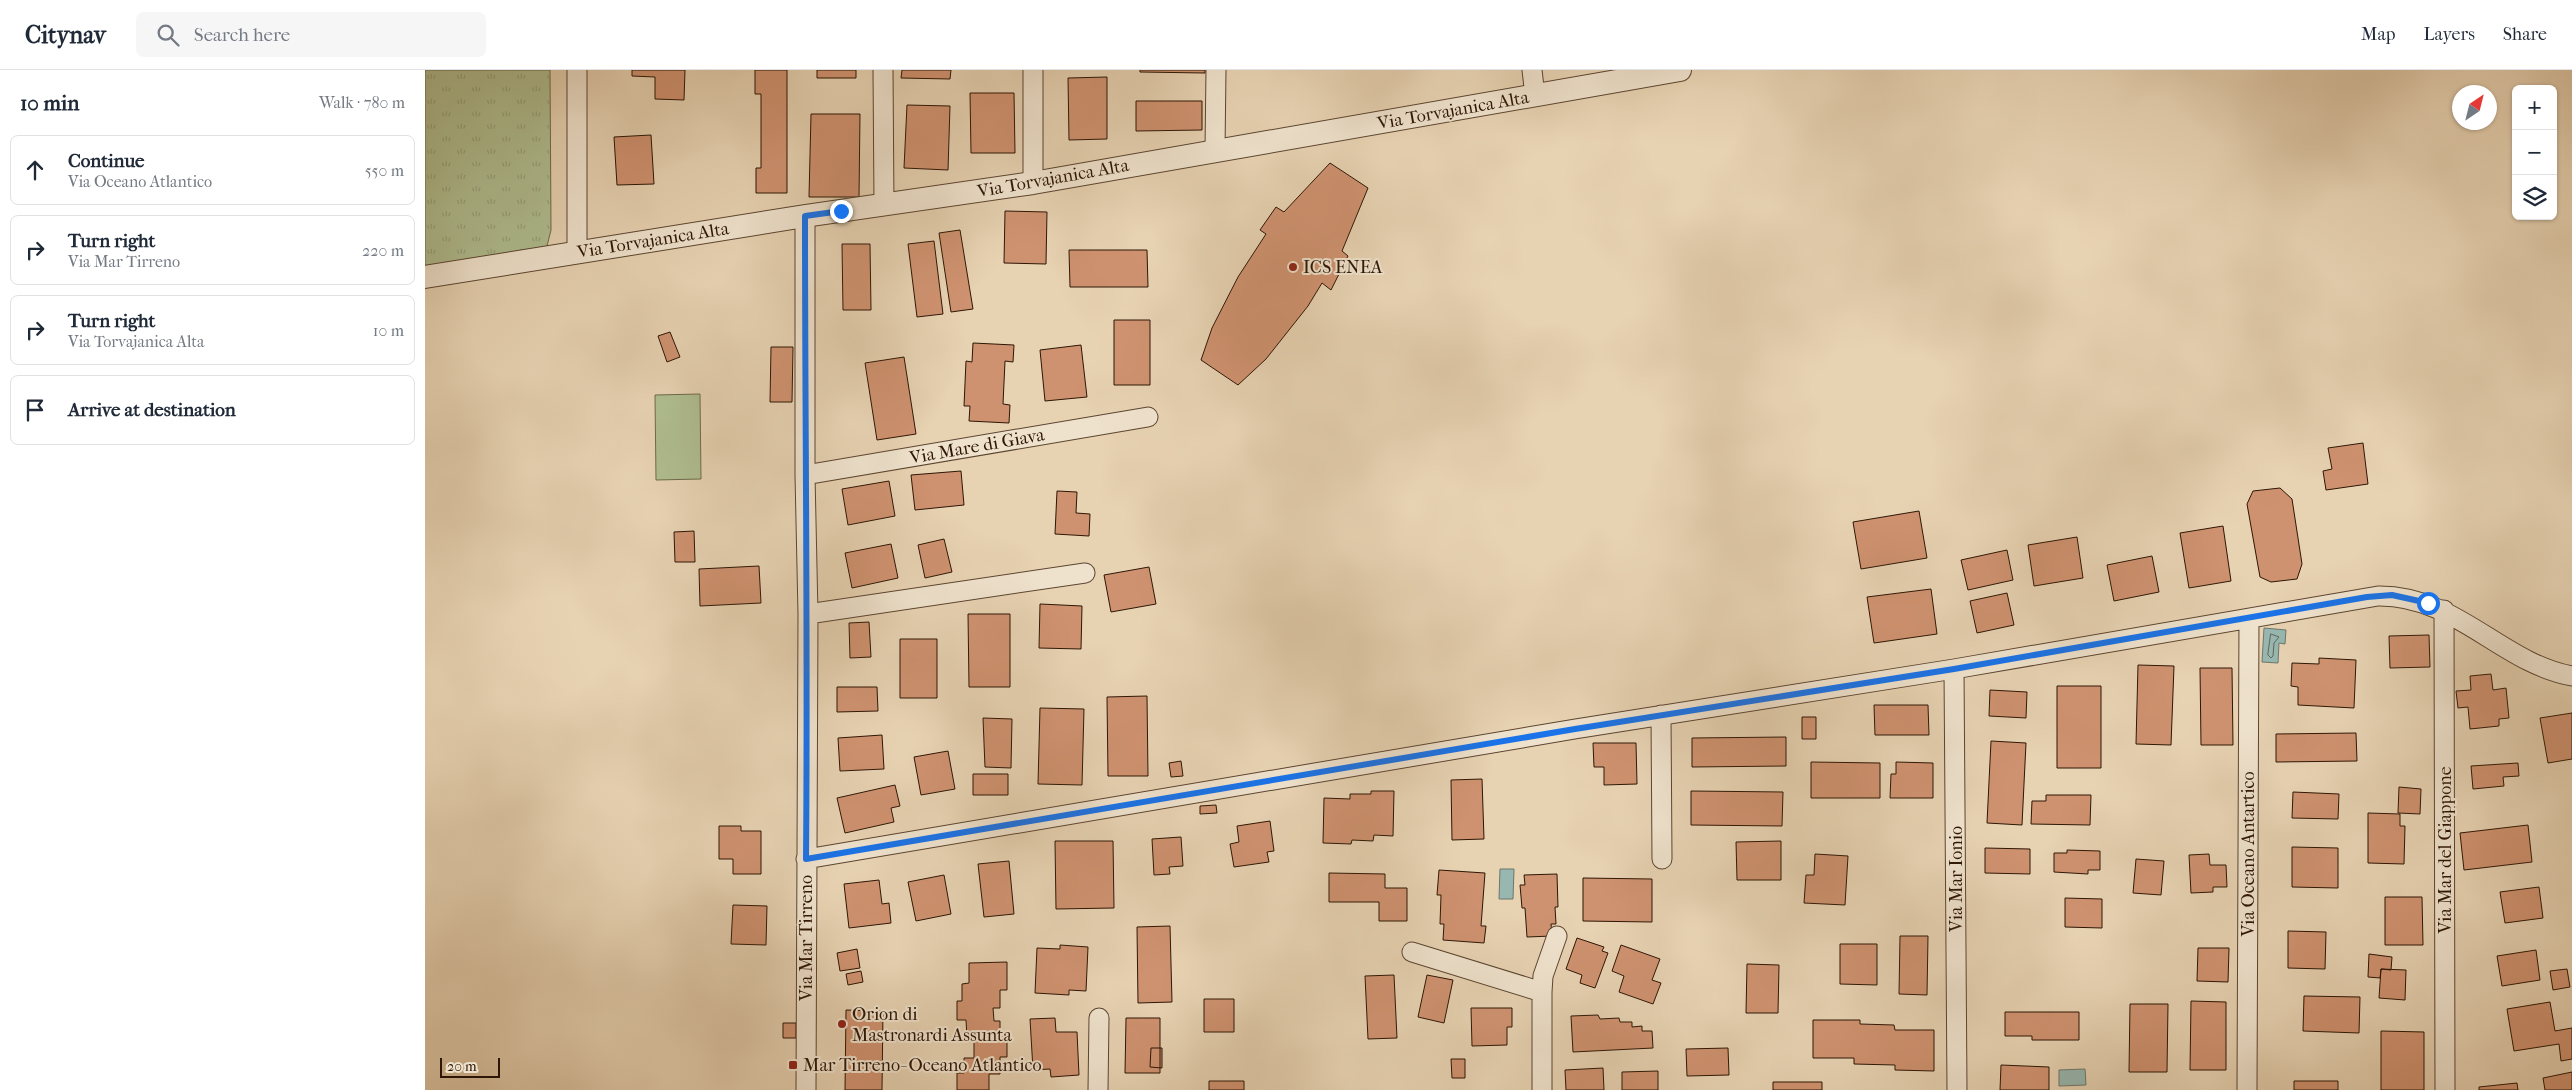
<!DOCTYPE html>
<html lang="en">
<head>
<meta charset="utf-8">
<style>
  :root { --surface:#fff; --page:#f6f6f7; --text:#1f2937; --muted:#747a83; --line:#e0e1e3 }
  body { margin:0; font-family:"IM FELL French Canon",serif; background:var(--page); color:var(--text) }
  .controls { position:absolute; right:15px; top:15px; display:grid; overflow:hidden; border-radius:8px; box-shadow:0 1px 4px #0004 }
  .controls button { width:45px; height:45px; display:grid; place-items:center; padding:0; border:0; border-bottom:1px solid var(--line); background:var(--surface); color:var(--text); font:25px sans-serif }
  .compass { position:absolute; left:2027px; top:15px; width:45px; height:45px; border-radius:50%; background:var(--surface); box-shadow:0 1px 4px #0004; rotate:35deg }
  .scale { position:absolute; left:15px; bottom:12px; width:60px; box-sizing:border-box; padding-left:5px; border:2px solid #2d1605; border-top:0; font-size:14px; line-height:18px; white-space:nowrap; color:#2d1605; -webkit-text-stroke:4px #efe2cd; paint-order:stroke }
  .stop { position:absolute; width:15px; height:15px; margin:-11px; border:4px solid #1a73e8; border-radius:50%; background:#fff }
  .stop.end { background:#1a73e8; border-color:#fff; box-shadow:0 1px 5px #0008 }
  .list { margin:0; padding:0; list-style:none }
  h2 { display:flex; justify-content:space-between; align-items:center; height:65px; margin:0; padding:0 20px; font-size:21px }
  h2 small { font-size:16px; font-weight:400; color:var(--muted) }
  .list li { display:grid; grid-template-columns:32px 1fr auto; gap:15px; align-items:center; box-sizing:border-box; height:70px; margin:0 10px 10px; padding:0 10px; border:1px solid var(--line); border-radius:8px }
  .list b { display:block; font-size:19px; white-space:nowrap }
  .list p { margin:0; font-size:16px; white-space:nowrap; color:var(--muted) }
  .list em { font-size:16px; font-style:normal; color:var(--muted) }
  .icon { flex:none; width:28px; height:28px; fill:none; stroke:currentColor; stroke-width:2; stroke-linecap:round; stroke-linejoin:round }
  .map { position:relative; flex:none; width:2147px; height:1020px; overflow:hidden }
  header { display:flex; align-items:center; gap:30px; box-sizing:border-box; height:70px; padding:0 25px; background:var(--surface); border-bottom:1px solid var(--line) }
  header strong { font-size:24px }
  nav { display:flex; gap:28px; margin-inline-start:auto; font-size:18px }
  .search { width:350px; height:45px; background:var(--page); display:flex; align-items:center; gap:12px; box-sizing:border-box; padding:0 18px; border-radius:8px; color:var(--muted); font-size:19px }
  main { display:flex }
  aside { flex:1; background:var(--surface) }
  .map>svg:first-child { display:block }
  .grass { fill:url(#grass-tufts); stroke:#6e6a4a }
  .garden { fill:#afbd90; stroke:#6e6a4a }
  .water { fill:#97b7b0; stroke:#6d776c }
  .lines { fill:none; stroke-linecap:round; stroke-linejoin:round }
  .shore { stroke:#62665a; stroke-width:1 }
  .building { fill:#cf9270; stroke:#2d1605 }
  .minor-casing { stroke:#5c4530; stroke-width:21 }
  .tertiary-casing { stroke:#5c4530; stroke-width:24 }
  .minor { stroke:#efe2cd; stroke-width:19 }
  .tertiary { stroke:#efe2cd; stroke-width:22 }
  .route { stroke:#1a73e8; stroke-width:6 }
  .poi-dot { fill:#8f2418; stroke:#efe2cd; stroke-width:2 }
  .labels { text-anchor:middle; stroke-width:4; stroke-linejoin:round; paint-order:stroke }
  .street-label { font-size:18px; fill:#2d1605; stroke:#efe2cd }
  .poi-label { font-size:18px; fill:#2d1605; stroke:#efe2cd; text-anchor:start }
</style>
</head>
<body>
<header>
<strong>Citynav</strong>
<div class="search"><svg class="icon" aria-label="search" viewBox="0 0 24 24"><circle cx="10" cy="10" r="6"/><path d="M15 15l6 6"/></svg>Search here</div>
<nav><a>Map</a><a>Layers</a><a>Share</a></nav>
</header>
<main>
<aside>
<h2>10 min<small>Walk · 780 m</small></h2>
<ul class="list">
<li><svg class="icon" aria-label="ahead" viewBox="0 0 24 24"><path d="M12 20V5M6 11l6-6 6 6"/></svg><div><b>Continue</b><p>Via Oceano Atlantico</p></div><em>550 m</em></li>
<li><svg class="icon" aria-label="right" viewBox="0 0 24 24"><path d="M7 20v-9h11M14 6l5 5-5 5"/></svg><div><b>Turn right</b><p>Via Mar Tirreno</p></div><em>220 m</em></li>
<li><svg class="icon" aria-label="right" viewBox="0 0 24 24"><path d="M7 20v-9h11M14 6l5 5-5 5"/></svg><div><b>Turn right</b><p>Via Torvajanica Alta</p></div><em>10 m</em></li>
<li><svg class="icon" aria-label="arrive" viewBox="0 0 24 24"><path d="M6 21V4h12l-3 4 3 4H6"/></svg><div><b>Arrive at destination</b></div></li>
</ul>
</aside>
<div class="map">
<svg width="2147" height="1020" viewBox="0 0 2147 1020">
  <defs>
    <pattern id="grass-tufts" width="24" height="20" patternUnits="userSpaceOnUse" patternTransform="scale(1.25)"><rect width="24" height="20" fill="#afbd90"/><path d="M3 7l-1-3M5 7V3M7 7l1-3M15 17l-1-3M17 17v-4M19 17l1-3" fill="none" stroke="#97a27b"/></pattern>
  </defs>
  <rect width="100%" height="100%" fill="#e7d2b2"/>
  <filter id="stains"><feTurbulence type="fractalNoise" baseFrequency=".004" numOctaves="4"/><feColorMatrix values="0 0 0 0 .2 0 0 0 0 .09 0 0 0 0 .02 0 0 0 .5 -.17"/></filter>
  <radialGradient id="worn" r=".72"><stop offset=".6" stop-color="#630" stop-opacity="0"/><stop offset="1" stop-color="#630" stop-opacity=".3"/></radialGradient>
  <path class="grass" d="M 0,0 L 125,0 L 126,160 L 120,184 L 0,197 Z"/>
  <path class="garden" d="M 275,324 L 276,409 L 231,410 L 230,325 Z"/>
  <path class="water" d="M 1839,558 L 1861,560 L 1860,574 L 1854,573 L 1853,593 L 1837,592 Z
    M 1075,799 L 1089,799 L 1088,829 L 1074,829 Z
    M 1660,999 L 1661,1015 L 1634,1016 L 1634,1000 Z"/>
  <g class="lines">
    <path class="shore" d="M 1846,564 L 1854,567 L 1849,573 L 1848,586 L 1846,588 L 1843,585 Z"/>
  </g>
  <path class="building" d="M 207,0 L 260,0 L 259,30 L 230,29 L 230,7 L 207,6 Z
    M 330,0 L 362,0 L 362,123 L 331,123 L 331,98 L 336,98 L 336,24 L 330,24 Z
    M 392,0 L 431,0 L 431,8 L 392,8 Z
    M 477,0 L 526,0 L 525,9 L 476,8 Z
    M 715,0 L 780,0 L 780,3 L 715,2 Z
    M 682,7 L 682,69 L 644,70 L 643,8 Z
    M 545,23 L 589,23 L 590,83 L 546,83 Z
    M 711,31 L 777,31 L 777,60 L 711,61 Z
    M 482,35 L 525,36 L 523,100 L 479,98 Z
    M 386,44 L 435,44 L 434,127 L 384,127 Z
    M 226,65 L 229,114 L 192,115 L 189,67 Z
    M 905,93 L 943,118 L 917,181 L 923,186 L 906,220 L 897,213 L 883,236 L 841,289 L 813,315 L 776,290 L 787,258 L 813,207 L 841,164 L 835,160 L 851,137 L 859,142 Z
    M 580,141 L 622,142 L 621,194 L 579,193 Z
    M 535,160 L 548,239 L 526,242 L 514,163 Z
    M 509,171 L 518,244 L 492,247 L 483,174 Z
    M 417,174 L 445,174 L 446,240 L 418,240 Z
    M 644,180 L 722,180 L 723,217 L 645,217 Z
    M 689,250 L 725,250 L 725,315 L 689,315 Z
    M 245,262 L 255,287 L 242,292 L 233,266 Z
    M 548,273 L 589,275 L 588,292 L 580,291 L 578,334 L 585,335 L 584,353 L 544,351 L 545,336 L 539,336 L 541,291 L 547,292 Z
    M 656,275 L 662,327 L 620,331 L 615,280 Z
    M 346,277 L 368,277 L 367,332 L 345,332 Z
    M 479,287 L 491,364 L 452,370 L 440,293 Z
    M 1938,373 L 1943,414 L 1901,420 L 1898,401 L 1907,399 L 1903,378 Z
    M 536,401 L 539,435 L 490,440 L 486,405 Z
    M 464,411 L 470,446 L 423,455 L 417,419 Z
    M 1855,418 L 1867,429 L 1877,494 L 1872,509 L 1846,512 L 1835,507 L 1822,434 L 1828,421 Z
    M 632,421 L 652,422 L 651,443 L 665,444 L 664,466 L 630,464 Z
    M 1494,441 L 1502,488 L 1436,499 L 1428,452 Z
    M 1798,456 L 1806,511 L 1764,518 L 1755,463 Z
    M 269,461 L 270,492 L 250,492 L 249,462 Z
    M 1652,467 L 1658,508 L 1609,516 L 1603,475 Z
    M 519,469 L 527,502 L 500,508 L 493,475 Z
    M 466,474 L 473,508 L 427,518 L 420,483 Z
    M 1582,480 L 1588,510 L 1543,520 L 1536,490 Z
    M 1727,486 L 1734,522 L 1689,531 L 1682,495 Z
    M 334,496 L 336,533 L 275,536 L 274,499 Z
    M 724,497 L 731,534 L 686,542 L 679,505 Z
    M 1506,519 L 1512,564 L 1449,573 L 1442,527 Z
    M 1582,523 L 1589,555 L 1552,563 L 1545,531 Z
    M 615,534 L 657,536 L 656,579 L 614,578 Z
    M 543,544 L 585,544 L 585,617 L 544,617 Z
    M 444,552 L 446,587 L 425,588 L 424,553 Z
    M 2004,565 L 2005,597 L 1965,598 L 1964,566 Z
    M 475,569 L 512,569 L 512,628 L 475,628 Z
    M 1894,588 L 1931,590 L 1929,638 L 1873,635 L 1873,617 L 1866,616 L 1867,593 L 1894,594 Z
    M 1713,595 L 1749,596 L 1746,675 L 1711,674 Z
    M 1775,598 L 1807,598 L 1808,675 L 1776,675 Z
    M 2066,604 L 2068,620 L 2081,618 L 2084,648 L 2074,649 L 2074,656 L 2045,659 L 2043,637 L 2033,638 L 2031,621 L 2046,620 L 2045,606 Z
    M 1632,616 L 1676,616 L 1676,698 L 1632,698 Z
    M 412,617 L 452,617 L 453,641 L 412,642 Z
    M 1565,620 L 1602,622 L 1601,648 L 1564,646 Z
    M 722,626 L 723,706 L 683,706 L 682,627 Z
    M 1449,635 L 1503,635 L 1504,665 L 1450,665 Z
    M 615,638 L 659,639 L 657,715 L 613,714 Z
    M 2147,643 L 2147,689 L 2123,693 L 2115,648 Z
    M 1377,647 L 1391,647 L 1391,669 L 1377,669 Z
    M 558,648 L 587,649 L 586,698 L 560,697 Z
    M 1931,663 L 1932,691 L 1851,692 L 1851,664 Z
    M 457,665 L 459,699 L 415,701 L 413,668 Z
    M 1361,667 L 1361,696 L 1267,697 L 1267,668 Z
    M 1566,671 L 1601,673 L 1597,755 L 1562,753 Z
    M 1168,673 L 1211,673 L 1212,714 L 1179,715 L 1179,697 L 1169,697 Z
    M 523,681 L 530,719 L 496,725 L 489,687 Z
    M 756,691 L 758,706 L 746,707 L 744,693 Z
    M 1386,692 L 1455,693 L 1455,728 L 1386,728 Z
    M 1471,692 L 1508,693 L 1508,728 L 1465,728 L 1466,704 L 1471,704 Z
    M 2093,693 L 2094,706 L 2078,707 L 2079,716 L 2048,719 L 2046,696 Z
    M 548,704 L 583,704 L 583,725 L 548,725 Z
    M 1057,709 L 1059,769 L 1027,770 L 1026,710 Z
    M 470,715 L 475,736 L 466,738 L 469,752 L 420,763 L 412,728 Z
    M 1974,717 L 1996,719 L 1995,744 L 1973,743 Z
    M 946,721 L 969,721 L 968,766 L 949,765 L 948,771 L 927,770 L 926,774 L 898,773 L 899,728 L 925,729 L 925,724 L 946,724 Z
    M 1266,721 L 1358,722 L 1357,756 L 1266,755 Z
    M 1868,722 L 1914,724 L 1913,749 L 1867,748 Z
    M 1621,725 L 1666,725 L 1665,755 L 1606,754 L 1607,731 L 1621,731 Z
    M 791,735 L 792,743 L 775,744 L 775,736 Z
    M 1943,743 L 1975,744 L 1975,756 L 1980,756 L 1979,794 L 1943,793 Z
    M 845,751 L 849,781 L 842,782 L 844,792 L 809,797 L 805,774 L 814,772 L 812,756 Z
    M 2103,755 L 2107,792 L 2039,800 L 2035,763 Z
    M 294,756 L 316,756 L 316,761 L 336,761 L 336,804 L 308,804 L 308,789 L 294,789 Z
    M 756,767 L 758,796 L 744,797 L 745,804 L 729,805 L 727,769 Z
    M 630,771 L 688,771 L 689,838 L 631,839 Z
    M 1356,771 L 1356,810 L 1312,810 L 1311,772 Z
    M 1867,777 L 1913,778 L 1913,818 L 1867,817 Z
    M 1560,778 L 1605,779 L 1605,804 L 1560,803 Z
    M 1642,780 L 1675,781 L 1675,800 L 1663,800 L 1663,804 L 1629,802 L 1629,783 L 1642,783 Z
    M 1390,784 L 1423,786 L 1420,835 L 1379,833 L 1381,805 L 1389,805 Z
    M 1784,784 L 1785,795 L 1801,795 L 1802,817 L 1788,817 L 1788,822 L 1766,823 L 1764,785 Z
    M 1711,789 L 1739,791 L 1736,825 L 1708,823 Z
    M 584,791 L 589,844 L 559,847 L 553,794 Z
    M 1014,800 L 1060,803 L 1056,856 L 1061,856 L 1059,873 L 1018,870 L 1019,854 L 1015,854 L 1016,825 L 1012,825 Z
    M 904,803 L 960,804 L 960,818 L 982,818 L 982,851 L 954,851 L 954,832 L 904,832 Z
    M 1132,804 L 1133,837 L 1130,837 L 1131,854 L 1126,854 L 1127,866 L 1102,867 L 1100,838 L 1097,838 L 1095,815 L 1100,815 L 1099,805 Z
    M 519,805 L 526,844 L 491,851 L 483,812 Z
    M 1158,808 L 1227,809 L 1227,852 L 1158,851 Z
    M 454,810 L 457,834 L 464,833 L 466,853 L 424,858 L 419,814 Z
    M 2114,817 L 2118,848 L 2080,853 L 2075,822 Z
    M 1960,827 L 1997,827 L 1998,875 L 1960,875 Z
    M 1640,828 L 1677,829 L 1677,858 L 1640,857 Z
    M 308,835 L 342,836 L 341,875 L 306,874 Z
    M 745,856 L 747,932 L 713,933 L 712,857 Z
    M 1863,861 L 1901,862 L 1900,899 L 1863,898 Z
    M 1475,866 L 1503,866 L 1502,925 L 1474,924 Z
    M 1152,868 L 1179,877 L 1177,881 L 1183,883 L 1170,918 L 1155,913 L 1157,905 L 1141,899 Z
    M 1415,874 L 1452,874 L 1452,915 L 1415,914 Z
    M 635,875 L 663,877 L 661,921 L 644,920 L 644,925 L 610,923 L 612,878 L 635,879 Z
    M 1196,875 L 1235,889 L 1227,910 L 1236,913 L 1228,934 L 1194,922 L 1199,906 L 1187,901 Z
    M 1773,878 L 1804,878 L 1803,912 L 1772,911 Z
    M 432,879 L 435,898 L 415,901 L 412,883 Z
    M 2111,880 L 2115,910 L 2077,916 L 2072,886 Z
    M 1944,884 L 1967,887 L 1966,900 L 1956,899 L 1955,908 L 1943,907 Z
    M 582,892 L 582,920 L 575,920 L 575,938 L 568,938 L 569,951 L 575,951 L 575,967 L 582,967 L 582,987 L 575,987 L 575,1004 L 564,1004 L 564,1020 L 532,1020 L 532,1003 L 539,1003 L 539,988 L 549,988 L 549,967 L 542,967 L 541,950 L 532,950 L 532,931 L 537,931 L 537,914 L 544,913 L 544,893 Z
    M 1322,894 L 1354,895 L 1353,943 L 1321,943 Z
    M 1956,899 L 1981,900 L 1980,930 L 1954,928 Z
    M 2142,899 L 2145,917 L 2128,920 L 2125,901 Z
    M 436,901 L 438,912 L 423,915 L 421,904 Z
    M 969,905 L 972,968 L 943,969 L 940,906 Z
    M 1002,905 L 1028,910 L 1019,953 L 993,947 Z
    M 1879,926 L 1935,927 L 1934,963 L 1878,961 Z
    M 779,929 L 809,929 L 809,962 L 779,962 Z
    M 1766,931 L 1801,932 L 1801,1000 L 1765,1000 Z
    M 2125,932 L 2130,961 L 2147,958 L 2147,989 L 2136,991 L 2134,974 L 2089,981 L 2082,939 Z
    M 1705,934 L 1743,934 L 1742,1002 L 1704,1002 Z
    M 1046,938 L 1087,938 L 1087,957 L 1082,957 L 1082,975 L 1047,976 Z
    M 421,940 L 458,941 L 457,1020 L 420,1020 Z
    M 1580,942 L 1654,942 L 1654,970 L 1607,970 L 1607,966 L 1580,966 Z
    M 1173,945 L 1175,949 L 1194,948 L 1195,952 L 1207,952 L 1207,957 L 1217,956 L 1217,961 L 1227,961 L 1228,978 L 1148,982 L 1146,946 Z
    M 630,948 L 631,962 L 652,962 L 654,1005 L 626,1007 L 625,999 L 608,1000 L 605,949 Z
    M 701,948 L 735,948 L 735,1003 L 700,1003 Z
    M 1388,950 L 1435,950 L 1435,954 L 1469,955 L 1470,960 L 1509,960 L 1509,1001 L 1470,1000 L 1470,995 L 1429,994 L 1429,988 L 1388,988 Z
    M 358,953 L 371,953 L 371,968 L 358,968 Z
    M 1956,961 L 1999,962 L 1999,1020 L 1956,1020 Z
    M 726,978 L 737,978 L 737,998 L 725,997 Z
    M 1303,978 L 1304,1005 L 1262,1006 L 1261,979 Z
    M 1026,989 L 1040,989 L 1040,1008 L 1027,1008 Z
    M 1576,995 L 1624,997 L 1624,1020 L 1575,1020 Z
    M 1178,998 L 1179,1020 L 1141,1020 L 1140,1000 Z
    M 1233,1001 L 1233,1020 L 1197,1020 L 1197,1002 Z
    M 2147,1002 L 2147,1020 L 2120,1020 L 2118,1008 Z
    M 784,1011 L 819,1011 L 819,1020 L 784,1020 Z
    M 1869,1011 L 1913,1011 L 1913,1020 L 1869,1020 Z
    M 1348,1012 L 1397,1012 L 1397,1020 L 1348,1020 Z
    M 2092,1013 L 2093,1020 L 2054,1020 L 2054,1017 Z"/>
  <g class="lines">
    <g class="minor-casing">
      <path id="minor" d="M 458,0 L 459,135
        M 1107,0 L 1110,26
        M 790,80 L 791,0
        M 608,113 L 608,0
        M 380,146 L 380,405 L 383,544 L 381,1020
        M 152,182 L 152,0
        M 380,405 L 723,347
        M 2019,540 L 2020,1020
        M 383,544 L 660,503
        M 1529,599 L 1532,1020
        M 1236,645 L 1237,789
        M 381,789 L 1150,659 L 1529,599 L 1953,526 C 2031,525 2076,593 2147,606
        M 987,882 L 1117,922 L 1117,1020
        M 1117,922 L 1118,906 L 1132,866
        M 673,1020 L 674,948
        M 1822,1020 L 1824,548"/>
    </g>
    <g class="tertiary-casing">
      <path id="tertiary" d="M 0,207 L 380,146 L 608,113 L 1255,0"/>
    </g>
    <use href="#minor" class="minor"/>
    <use href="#tertiary" class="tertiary"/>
  </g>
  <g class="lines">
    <path class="route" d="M 416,141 L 380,146 C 380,360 383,574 381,789 L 1150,659 L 1529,599 L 1942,527 L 1967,525 L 2003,533"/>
  </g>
  <g class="poi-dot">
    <circle cx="868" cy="197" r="5"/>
    <circle cx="417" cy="954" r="5"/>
    <rect x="363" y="990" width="10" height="10" rx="2.5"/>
  </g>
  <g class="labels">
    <g class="street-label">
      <text transform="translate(1028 40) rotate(-10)" y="6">Via Torvajanica Alta</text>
      <text transform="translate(628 108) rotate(-10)" y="6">Via Torvajanica Alta</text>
      <text transform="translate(228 170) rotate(-9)" y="6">Via Torvajanica Alta</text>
      <text transform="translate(552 376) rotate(-10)" y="6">Via Mare di Giava</text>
      <text transform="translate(2020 780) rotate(-90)" y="6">Via Mar del Giappone</text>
      <text transform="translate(1823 784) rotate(-90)" y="6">Via Oceano Antartico</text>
      <text transform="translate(1531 809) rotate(-90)" y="6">Via Mar Ionio</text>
      <text transform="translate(381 868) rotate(-90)" y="6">Via Mar Tirreno</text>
    </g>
    <g class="poi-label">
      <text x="878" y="203">ICS ENEA</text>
      <text x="427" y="950">Orion di<tspan x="427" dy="21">Mastronardi Assunta</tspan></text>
      <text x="378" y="1001">Mar Tirreno- Oceano Atlantico</text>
    </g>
  </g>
  <rect width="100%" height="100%" filter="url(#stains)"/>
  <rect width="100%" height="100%" fill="url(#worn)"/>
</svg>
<div class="controls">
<button>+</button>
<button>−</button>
<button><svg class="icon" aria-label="layers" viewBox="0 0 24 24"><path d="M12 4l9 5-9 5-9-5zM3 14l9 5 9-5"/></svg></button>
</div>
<svg class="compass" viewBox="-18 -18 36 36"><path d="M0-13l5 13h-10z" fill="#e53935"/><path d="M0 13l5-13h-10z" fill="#747a83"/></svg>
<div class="scale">20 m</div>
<div class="stop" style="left:2003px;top:533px"></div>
<div class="stop end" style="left:416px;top:141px"></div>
</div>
</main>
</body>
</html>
